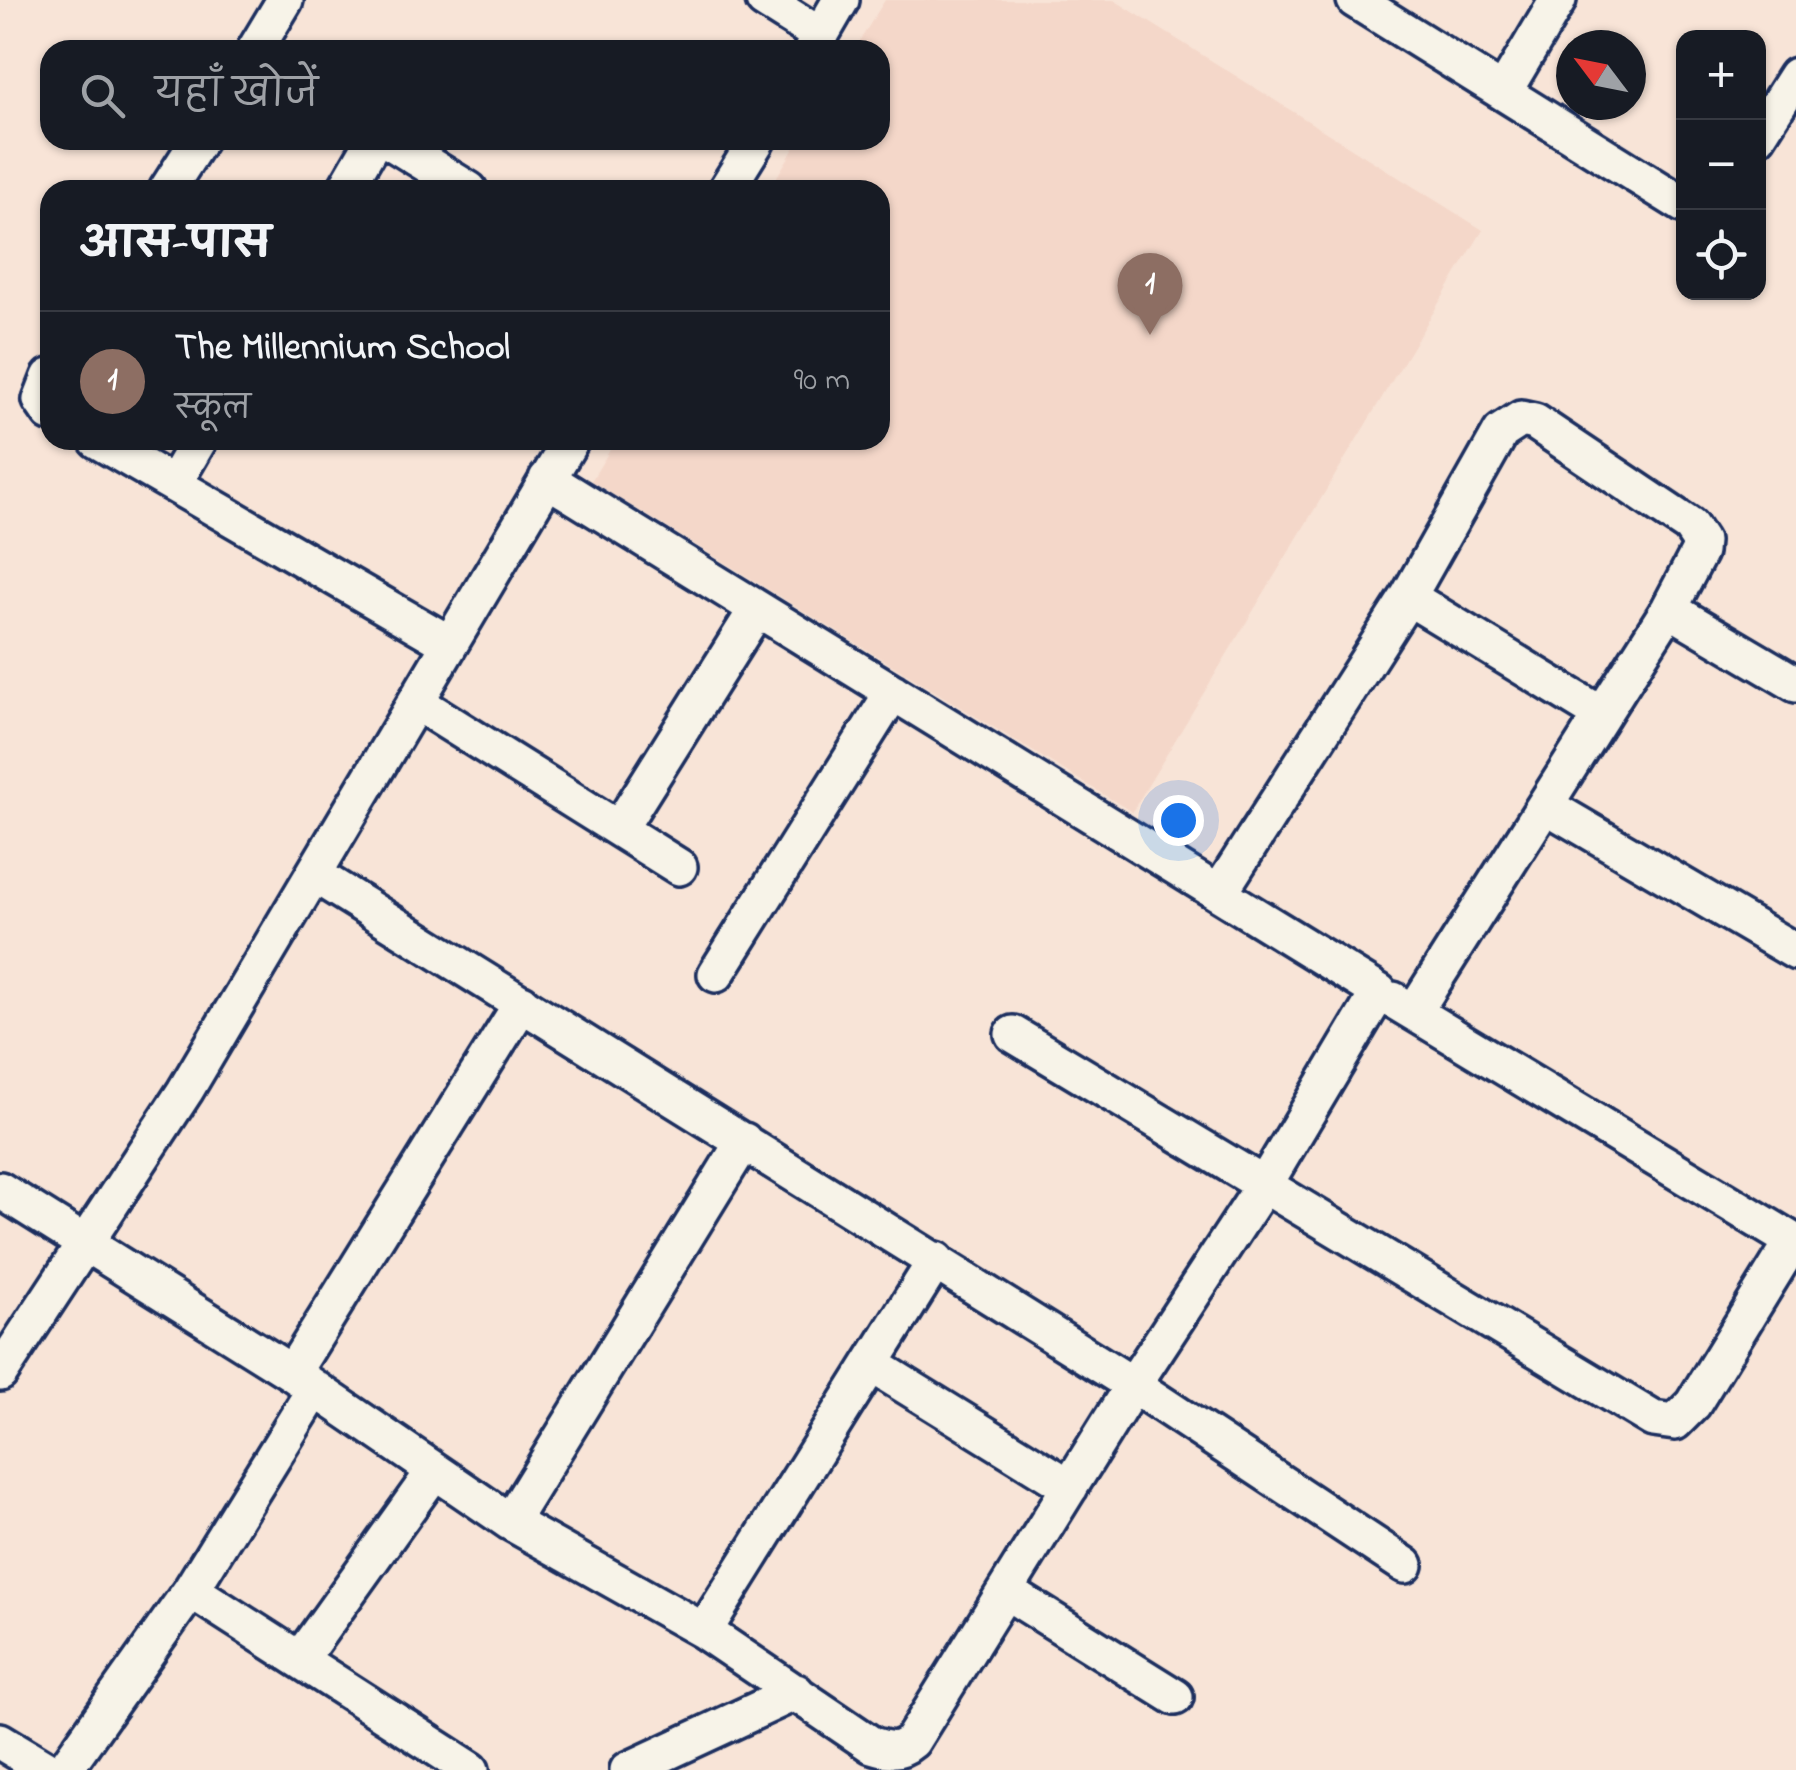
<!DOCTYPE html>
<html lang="hi">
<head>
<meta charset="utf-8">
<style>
  :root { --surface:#171b24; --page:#242831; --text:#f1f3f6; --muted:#9ea1a6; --line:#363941; --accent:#db2777 }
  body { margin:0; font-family:"Indie Flower","Playpen Sans Deva",sans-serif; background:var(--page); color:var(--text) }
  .controls { position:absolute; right:30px; top:30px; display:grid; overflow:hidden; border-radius:20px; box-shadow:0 2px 8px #0004 }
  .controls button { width:90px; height:90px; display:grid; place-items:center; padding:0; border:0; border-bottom:2px solid var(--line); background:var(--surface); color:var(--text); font:50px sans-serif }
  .compass { position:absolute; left:1556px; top:30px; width:90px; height:90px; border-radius:50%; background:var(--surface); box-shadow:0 2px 8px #0004; rotate:302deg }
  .you { position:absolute; left:1178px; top:820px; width:35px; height:35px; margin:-25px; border:8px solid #fff; border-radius:50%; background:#1a73e8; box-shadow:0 0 0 15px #1a73e833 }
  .badge { display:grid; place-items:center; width:65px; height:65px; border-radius:50%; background:var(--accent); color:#fff; font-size:32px; font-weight:700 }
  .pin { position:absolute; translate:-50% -82px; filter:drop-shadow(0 2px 5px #0008) }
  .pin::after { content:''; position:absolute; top:52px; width:35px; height:30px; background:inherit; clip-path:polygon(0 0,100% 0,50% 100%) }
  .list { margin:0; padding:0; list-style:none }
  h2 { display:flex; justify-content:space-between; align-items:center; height:130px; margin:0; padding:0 40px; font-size:42px }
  h2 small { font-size:32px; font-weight:400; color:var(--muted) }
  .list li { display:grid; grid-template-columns:65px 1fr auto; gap:30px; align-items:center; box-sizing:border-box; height:140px; padding:0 40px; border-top:2px solid var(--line) }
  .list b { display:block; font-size:38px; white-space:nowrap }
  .list p { margin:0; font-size:32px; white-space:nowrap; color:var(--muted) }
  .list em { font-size:32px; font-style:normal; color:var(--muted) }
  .icon { flex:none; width:55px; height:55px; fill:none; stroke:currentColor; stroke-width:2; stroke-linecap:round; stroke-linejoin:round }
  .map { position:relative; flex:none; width:1796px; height:1770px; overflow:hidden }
  .search { position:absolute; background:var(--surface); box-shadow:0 2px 8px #0004; left:40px; top:40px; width:850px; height:110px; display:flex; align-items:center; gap:25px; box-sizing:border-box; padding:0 35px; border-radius:30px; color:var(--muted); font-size:38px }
  .panel { position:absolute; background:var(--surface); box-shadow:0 2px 8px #0004; left:40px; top:180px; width:850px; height:270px; border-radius:30px }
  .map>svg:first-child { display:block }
  .built { fill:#f4d7c9 }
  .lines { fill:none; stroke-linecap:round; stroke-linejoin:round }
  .minor-casing { stroke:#1b2f5e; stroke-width:42 }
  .minor { stroke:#f7f3e8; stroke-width:35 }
</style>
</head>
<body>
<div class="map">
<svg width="1796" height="1770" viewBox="0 0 1796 1770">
  <rect width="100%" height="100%" fill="#f8e4d7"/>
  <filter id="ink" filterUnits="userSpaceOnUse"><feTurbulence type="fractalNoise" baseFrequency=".01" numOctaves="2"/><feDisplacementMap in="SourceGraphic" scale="20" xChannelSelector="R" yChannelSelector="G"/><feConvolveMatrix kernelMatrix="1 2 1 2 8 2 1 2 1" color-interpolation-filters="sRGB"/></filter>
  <g filter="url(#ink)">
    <path class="built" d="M 885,0 L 1114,0 L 1483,230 L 1132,812 L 591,481 L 616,440 L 880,440 L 880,190 L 769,190 L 799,140 L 880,140 L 880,50 L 854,50 Z"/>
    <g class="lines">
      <g class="minor-casing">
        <path id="minor" d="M 764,0 L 821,36
          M 1355,0 L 1684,205
          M 255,50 L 285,0
          M 812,50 L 841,0
          M 1504,91 L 1558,0
          M 1758,136 L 1796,76
          M 388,140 L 469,190
          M 167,190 L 199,140
          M 345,190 L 374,140
          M 726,190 L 757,140
          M 50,377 L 41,400 L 50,413
          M 97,440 L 450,644
          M 174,483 L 199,440
          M 1408,597 L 1602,715
          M 1669,609 L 1796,684
          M 416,702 L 679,867
          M 1545,805 L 1796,952
          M 619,829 L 757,609
          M 315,875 L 1133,1385 L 1266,1182 L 1379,992 L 547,479
          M 1219,893 L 1408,597 L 1501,432 L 1521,419 L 1535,422 L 1690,526 L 1700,541 L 1699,552 L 1669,609 L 1414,1012
          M 716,974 L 893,692
          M 1393,1000 L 1796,1243
          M 1013,1034 L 1653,1419 L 1675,1422 L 1693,1404 L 1793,1241
          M 0,1190 L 292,1373 L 510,1522 L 704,1631 L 872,1745 C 888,1750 898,1753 912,1741 L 1133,1385 L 1405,1565
          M 871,1364 L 1070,1487
          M 0,1373 L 185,1091 L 571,440
          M 292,1373 L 522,1003
          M 510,1522 L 744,1141
          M 191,1590 L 471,1770
          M 1007,1592 L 1175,1697
          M 704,1631 L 936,1260
          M 300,1659 L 433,1473
          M 0,1741 L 48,1770
          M 64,1770 L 191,1590 L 315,1389
          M 628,1770 L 796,1692"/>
      </g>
      <use href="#minor" class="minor"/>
    </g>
  </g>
</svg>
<div class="controls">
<button>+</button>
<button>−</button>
<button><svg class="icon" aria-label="locate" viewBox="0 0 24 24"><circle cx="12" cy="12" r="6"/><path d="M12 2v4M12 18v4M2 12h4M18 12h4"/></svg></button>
</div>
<svg class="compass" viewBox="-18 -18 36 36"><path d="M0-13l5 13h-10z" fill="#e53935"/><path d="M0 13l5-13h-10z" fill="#9ea1a6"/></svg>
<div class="you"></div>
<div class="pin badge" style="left:1150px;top:335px;background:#8d6e63">1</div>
<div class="search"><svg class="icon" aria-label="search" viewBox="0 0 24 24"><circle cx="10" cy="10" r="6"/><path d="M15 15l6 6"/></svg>यहाँ खोजें</div>
<section class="panel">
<h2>आस-पास<small></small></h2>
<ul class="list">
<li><span class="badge" style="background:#8d6e63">1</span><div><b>The Millennium School</b><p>स्कूल</p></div><em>90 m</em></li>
</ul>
</section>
</div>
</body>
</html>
